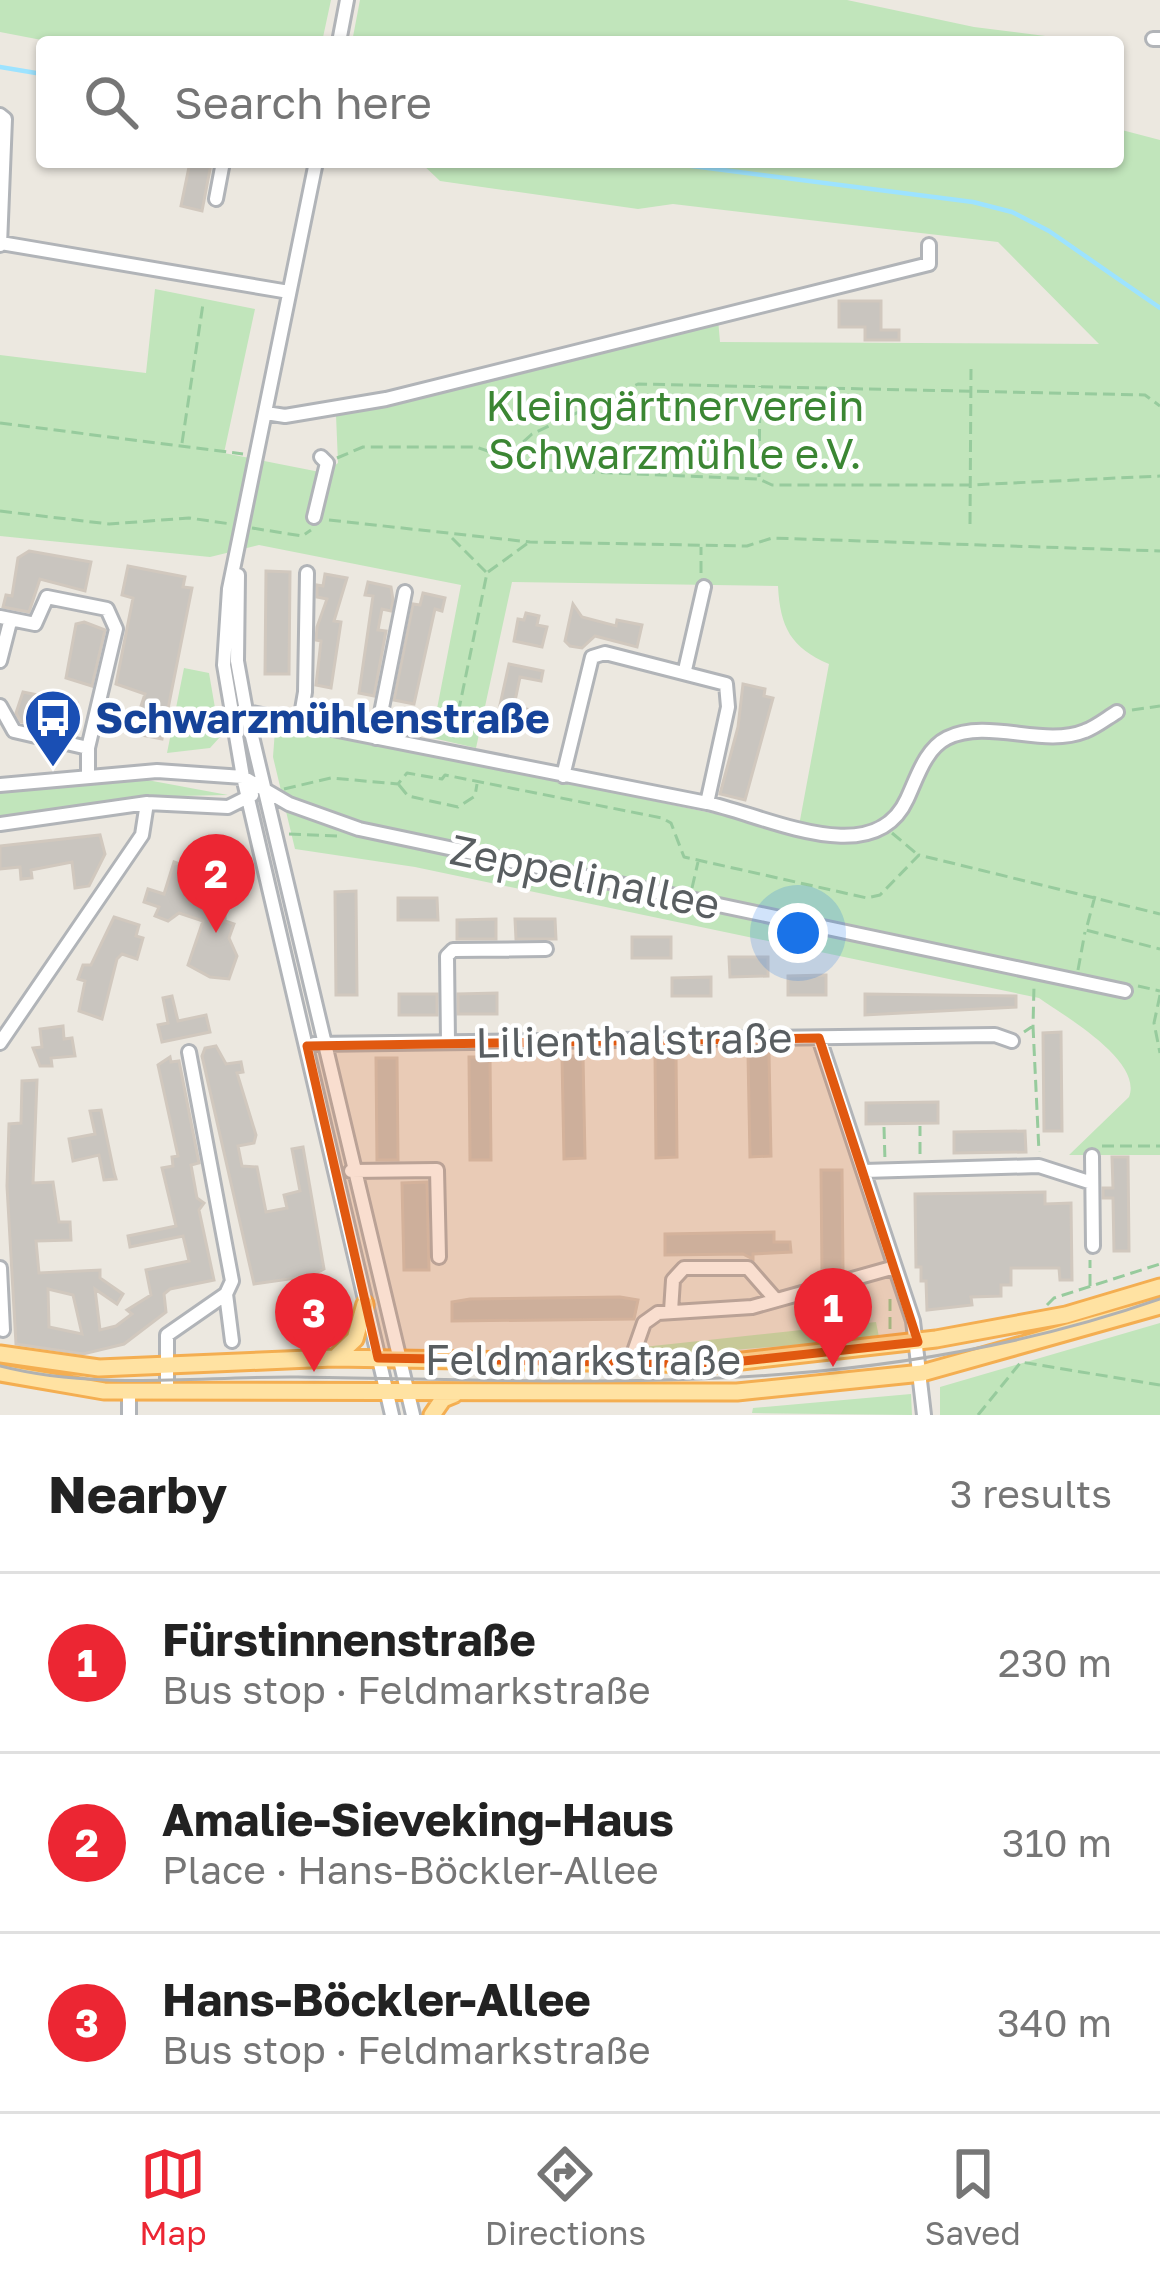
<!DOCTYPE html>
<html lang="en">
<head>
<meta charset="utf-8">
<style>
  :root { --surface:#fff; --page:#f6f6f6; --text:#222; --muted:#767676; --line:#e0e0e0; --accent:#ec2633 }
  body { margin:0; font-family:"Golos Text",sans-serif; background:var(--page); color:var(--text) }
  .you { position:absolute; left:798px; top:933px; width:42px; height:42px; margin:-30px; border:9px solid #fff; border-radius:50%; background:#1a73e8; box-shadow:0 0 0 18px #1a73e833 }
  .badge { display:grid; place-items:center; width:78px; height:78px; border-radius:50%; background:var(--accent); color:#fff; font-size:39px; font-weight:700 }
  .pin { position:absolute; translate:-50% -99px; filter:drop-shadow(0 3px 6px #0008) }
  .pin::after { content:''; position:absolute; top:63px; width:42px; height:36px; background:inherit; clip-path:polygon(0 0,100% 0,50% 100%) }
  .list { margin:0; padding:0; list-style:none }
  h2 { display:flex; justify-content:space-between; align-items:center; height:156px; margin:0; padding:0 48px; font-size:51px }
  h2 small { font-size:39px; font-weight:400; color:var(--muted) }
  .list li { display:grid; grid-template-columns:78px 1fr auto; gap:36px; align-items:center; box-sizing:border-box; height:180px; padding:0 48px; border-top:3px solid var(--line) }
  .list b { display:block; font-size:45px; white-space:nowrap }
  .list p { margin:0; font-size:39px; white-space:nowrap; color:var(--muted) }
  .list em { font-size:39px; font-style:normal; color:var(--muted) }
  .icon { flex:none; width:66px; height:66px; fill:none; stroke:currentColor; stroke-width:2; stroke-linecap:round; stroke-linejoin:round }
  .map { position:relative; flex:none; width:1160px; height:1415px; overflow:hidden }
  .search { position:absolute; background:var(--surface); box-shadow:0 3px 9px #0004; left:36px; right:36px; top:36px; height:132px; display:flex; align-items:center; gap:30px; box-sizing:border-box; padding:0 42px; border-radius:12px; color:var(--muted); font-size:45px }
  .sheet { height:696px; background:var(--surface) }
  nav { display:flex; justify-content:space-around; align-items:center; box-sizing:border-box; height:168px; border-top:3px solid var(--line); background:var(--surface); font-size:33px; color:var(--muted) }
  nav a { display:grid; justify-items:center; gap:6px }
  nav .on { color:var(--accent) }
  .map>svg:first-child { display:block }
  .green { fill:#c1e5bb }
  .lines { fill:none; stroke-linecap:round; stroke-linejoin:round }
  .stream { stroke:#9de3ff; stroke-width:4.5 }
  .building { fill:#c9c5bf; stroke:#d1c8be; stroke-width:3; fill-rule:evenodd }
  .minor-casing { stroke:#b1b4b8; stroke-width:18 }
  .major-casing { stroke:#f4ae51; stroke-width:21 }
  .path { stroke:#97cb9d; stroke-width:3; stroke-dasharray:12 6; stroke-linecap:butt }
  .minor { stroke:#fff; stroke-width:12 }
  .major { stroke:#ffe2a2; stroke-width:15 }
  .tram { stroke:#b1b2b2; stroke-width:3 }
  .marked { fill:#e15910; fill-opacity:0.2; stroke:#e15910; stroke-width:9; stroke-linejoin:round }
  .labels { text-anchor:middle; stroke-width:9; stroke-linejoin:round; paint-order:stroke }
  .park-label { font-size:42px; fill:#3b8633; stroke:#fff }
  .transit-label { font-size:42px; font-weight:bold; fill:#164399; stroke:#fff; text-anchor:start }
  .street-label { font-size:42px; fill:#595e61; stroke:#fff }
</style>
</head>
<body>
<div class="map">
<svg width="1160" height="1415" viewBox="0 0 1160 1415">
  <rect width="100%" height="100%" fill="#ece8e0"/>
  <path class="green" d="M 0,0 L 331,0 L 322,42 L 52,42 L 0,32 Z
    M 360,0 L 847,0 L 974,27 L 1092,42 L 352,42 Z
    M 1118,129 L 1160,140 L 1160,1155 L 1069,1155 L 1129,1097 C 1143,1061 1066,1017 1039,998 L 415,867 L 295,849 L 273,757 L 275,730 L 287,725 L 798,831 L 829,664 C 791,648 780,627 778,586 L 512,582 L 476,748 L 385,727 L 393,726 L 395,711 L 435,719 L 461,585 L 259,545 L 210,557 L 0,536 L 0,355 L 146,373 L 155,289 L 255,309 L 224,453 L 325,473 L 338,463 L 336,415 L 718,319 L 720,342 L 1099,344 L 998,242 L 673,204 L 638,209 L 440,181 L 420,162 L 1118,162 Z
    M 184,668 L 209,673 L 220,737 L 210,748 L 167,753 Z
    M 131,777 L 228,795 L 126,797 L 95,810 L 0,820 L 0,790 Z
    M 876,1322 L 879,1337 L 858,1340 L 695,1353 L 643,1347 Z
    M 1160,1323 L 1160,1415 L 940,1415 L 940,1387 Z
    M 911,1394 L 912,1415 L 752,1413 L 753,1408 Z"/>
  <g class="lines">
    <path class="stream" d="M 0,67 L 42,74
      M 661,162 L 973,202 L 1012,212 L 1049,231 L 1160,308"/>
  </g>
  <path class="building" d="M 190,162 L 211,164 L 202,211 L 181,206 Z
    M 839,301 L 881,301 L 881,330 L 899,330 L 899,340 L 865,340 L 865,327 L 839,327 Z
    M 29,551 L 91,562 L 85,591 L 40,579 L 29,612 L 3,607 L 6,595 L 12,596 L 18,558 Z
    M 128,566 L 185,577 L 183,587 L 192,588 L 162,739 L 132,733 L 145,694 L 116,684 L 133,598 L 122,595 Z
    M 266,571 L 290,572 L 289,674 L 265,674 Z
    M 325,574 L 347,578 L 334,621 L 341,622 L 331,688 L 316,685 L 321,641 L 316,640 L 317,627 L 327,599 L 317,597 L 317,585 L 323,586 Z
    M 368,582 L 391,587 L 393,600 L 391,611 L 382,609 L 378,630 L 386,631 L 374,696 L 359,693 L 373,596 L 365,595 Z
    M 423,593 L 445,598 L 442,611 L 435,609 L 414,704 L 394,700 L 413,604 L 420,605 Z
    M 573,604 L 582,617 L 616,626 L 617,620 L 642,625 L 637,647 L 595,636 L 582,648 L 570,646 L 565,641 Z
    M 526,613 L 539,616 L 537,625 L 547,627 L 542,647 L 514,641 L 518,619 L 524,620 Z
    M 84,622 L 105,630 L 92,686 L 66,678 L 76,624 Z
    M 509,664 L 543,671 L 541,681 L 520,677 L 514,706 L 539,712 L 535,732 L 496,723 Z
    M 743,684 L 765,689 L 764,696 L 773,698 L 745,800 L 720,794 L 738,727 Z
    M 23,692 L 77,703 L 73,734 L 58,730 L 59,725 L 21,722 L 16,713 Z
    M 100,835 L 105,854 L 89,886 L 75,888 L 72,862 L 31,870 L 32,878 L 21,879 L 20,867 L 0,869 L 0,846 Z
    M 174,862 L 194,869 L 191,879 L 218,888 L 217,894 L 223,896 L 220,907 L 225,906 L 225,921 L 234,924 L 229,938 L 237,956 L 229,979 L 210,977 L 188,965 L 203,921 L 179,913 L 168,921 L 155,916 L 159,907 L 144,902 L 148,889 L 164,894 Z
    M 356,891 L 357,995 L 336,995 L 335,892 Z
    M 398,898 L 437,898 L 438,920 L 398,920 Z
    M 114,917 L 139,925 L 136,936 L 143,938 L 137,959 L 122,954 L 117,959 L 102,1019 L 79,1011 L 85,981 L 78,979 L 83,965 L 91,965 Z
    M 496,919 L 496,939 L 457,939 L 457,920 Z
    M 515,919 L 555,919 L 556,939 L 516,939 Z
    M 632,937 L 671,937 L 671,958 L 632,958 Z
    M 729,957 L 768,957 L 768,976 L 730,977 Z
    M 826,975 L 826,995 L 788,995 L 788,976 Z
    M 711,977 L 711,996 L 672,996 L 672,978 Z
    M 497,993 L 497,1014 L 458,1014 L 458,994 Z
    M 399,994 L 437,994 L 437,1015 L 399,1015 Z
    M 865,994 L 1016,996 L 1016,1007 L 865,1015 Z
    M 172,996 L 178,1021 L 206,1015 L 210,1032 L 162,1042 L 158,1025 L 168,1023 L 163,998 Z
    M 63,1026 L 64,1039 L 72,1038 L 75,1056 L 51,1058 L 52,1066 L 40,1066 L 33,1048 L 42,1047 L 40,1029 Z
    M 1061,1032 L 1062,1131 L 1044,1131 L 1043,1033 Z
    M 216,1046 L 226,1064 L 241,1062 L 243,1072 L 237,1073 L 256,1135 L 254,1143 L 238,1146 L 242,1166 L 257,1167 L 266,1212 L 287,1208 L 284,1195 L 300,1191 L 292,1149 L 303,1147 L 324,1269 L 310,1276 L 254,1284 L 202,1056 L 205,1048 Z
    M 748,1054 L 769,1054 L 771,1156 L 750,1157 Z
    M 655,1055 L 676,1055 L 677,1157 L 656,1158 Z
    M 562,1056 L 583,1056 L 585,1158 L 564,1159 Z
    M 170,1057 L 171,1062 L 179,1061 L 199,1163 L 191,1165 L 197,1198 L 204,1203 L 199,1210 L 214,1280 L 170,1289 L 164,1294 L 166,1312 L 124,1344 L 83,1354 L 16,1344 L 7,1186 L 9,1124 L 21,1123 L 22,1081 L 37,1080 L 33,1183 L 53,1182 L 59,1222 L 70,1222 L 71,1240 L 36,1241 L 39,1273 L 100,1270 L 100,1278 L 123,1294 L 117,1304 L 95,1289 L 100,1330 L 116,1326 L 132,1314 L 127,1310 L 151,1295 L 146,1270 L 189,1261 L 183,1236 L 130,1247 L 128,1236 L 176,1226 L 162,1168 L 173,1166 L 172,1157 L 178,1156 L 158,1065 ZM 48,1289 L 73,1295 L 82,1334 L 49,1327 Z
    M 469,1057 L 490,1057 L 491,1160 L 470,1160 Z
    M 376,1058 L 397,1058 L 398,1160 L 377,1160 Z
    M 938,1102 L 938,1123 L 866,1124 L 866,1103 Z
    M 101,1110 L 114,1172 L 116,1179 L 104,1180 L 99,1155 L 73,1161 L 69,1139 L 95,1134 L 90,1111 Z
    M 1025,1131 L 1026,1152 L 954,1153 L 954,1132 Z
    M 1112,1157 L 1128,1157 L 1129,1251 L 1114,1251 L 1113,1198 L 1103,1198 L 1103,1188 L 1113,1188 Z
    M 821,1170 L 842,1170 L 843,1270 L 837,1272 L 822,1272 Z
    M 427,1182 L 429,1270 L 404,1270 L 402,1183 Z
    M 1045,1192 L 1045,1204 L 1071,1203 L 1072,1280 L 1060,1280 L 1059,1268 L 1011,1268 L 1011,1285 L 1001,1285 L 1001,1296 L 971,1297 L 972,1305 L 927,1310 L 926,1281 L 921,1281 L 921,1267 L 916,1267 L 915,1194 Z
    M 774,1232 L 774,1242 L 790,1242 L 791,1252 L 753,1254 L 753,1259 L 743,1254 L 665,1255 L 665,1234 Z
    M 620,1297 L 638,1300 L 634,1319 L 452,1321 L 452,1302 L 470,1299 Z"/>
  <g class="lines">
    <g class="minor-casing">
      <path id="minor" d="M 1153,39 L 1160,39
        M 339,42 L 347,0
        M 0,115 L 5,119 L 0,245
        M 316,162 L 229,589 L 224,665 L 243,777 L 392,1415
        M 216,199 L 223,162
        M 1,243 L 289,292
        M 266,413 L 285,416 L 386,399 L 929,264 L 929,245
        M 314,517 L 327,463 L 321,457
        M 238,575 L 237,661 L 246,711 L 413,1415
        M 0,617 L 35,624 L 47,597 L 107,609 L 116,629 L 88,748 L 88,774
        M 0,661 L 10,622
        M 685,670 L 704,587
        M 0,706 L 14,731 L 88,748
        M 242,711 L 707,803 L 728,707 L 726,684 L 605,653 L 592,657 L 563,776
        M 300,721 L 305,692 L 307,573
        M 376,738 L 405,592
        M 0,785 L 157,771 L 243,777 L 289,804 L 359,829 L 1125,991
        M 707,803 C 767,816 874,872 907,799 C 917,778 925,749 947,738 C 989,718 1043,748 1085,731 C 1096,727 1107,718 1117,712
        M 0,824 L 147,803 L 228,807 L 252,795
        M 819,1038 L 913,1321 L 924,1415
        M 448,1042 L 447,956 L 453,950 L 546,949
        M 0,1043 L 142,835 L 147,803
        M 314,1044 L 995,1035 L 1012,1041
        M 1092,1156 L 1093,1246
        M 351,1171 L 437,1170 L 439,1257
        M 864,1171 L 1039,1166 L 1092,1183
        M 0,1268 L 3,1330
        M 226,1294 L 232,1341
        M 671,1311 L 673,1280 L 684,1268 L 748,1268 L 776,1300
        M 630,1363 L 644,1323 L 658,1313 L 752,1307 L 895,1267
        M 167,1392 L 167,1335 L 226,1294 L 232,1281 L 189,1052
        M 129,1415 L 129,1391"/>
    </g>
    <g class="major-casing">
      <path id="major" d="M 0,1354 L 99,1368 L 333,1358 L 716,1364 L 936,1339 L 1066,1315 L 1160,1287
        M 336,1357 L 355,1339 L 365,1304
        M 0,1373 L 104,1391 L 737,1392 L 922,1373 L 1160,1306
        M 432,1415 L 443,1399 L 455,1394"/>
    </g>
    <path class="path" d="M 0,423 L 243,454
      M 182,443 L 203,304
      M 510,454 L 532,434 L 638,384 L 1145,395 L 1160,406
      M 337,458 L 363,447 L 476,447 L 544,470 L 759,479 L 772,485 L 970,485 L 1160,476
      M 759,477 L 760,386
      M 0,511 L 109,524 L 189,518 L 231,524
      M 329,520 L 530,542 L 747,546 L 772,538 L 1160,551
      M 970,524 L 971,369
      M 252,528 L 302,536 L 311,530
      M 452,538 L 487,573 L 453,738
      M 488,572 L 528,543
      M 701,573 L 701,547
      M 1132,710 L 1160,706
      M 399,785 L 408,796 L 458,807 L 475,796 L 477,784
      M 284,789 L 331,778 L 398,784 L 407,773 L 442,779 L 445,775 L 662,818 L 671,823 L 684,857 L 867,898 L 880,895 L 919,855 L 1160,914
      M 892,833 L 917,854
      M 289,834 L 339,836
      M 692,888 L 698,862
      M 1095,896 L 1086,930 L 1160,949
      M 1078,970 L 1085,932
      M 1138,986 L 1160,991
      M 1160,995 L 1154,1023 L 1160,1053
      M 1033,1026 L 1039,1152
      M 1024,1032 L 1033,1026 L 1034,986
      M 884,1127 L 885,1161
      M 1102,1146 L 1160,1146
      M 920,1154 L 920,1126
      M 1090,1286 L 1090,1260
      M 1047,1305 L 1054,1298 L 1160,1264
      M 890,1329 L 890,1297
      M 978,1415 L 1021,1362 L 1160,1385"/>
    <use href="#minor" class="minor"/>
    <use href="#major" class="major"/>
    <path class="tram" d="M 0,1366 C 98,1391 199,1376 298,1377 C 598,1381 871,1400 1160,1299"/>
  </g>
  <path class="marked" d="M 819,1038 L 918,1342 L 716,1364 L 378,1358 L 307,1046 Z"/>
  <defs>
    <g id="bus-pin" transform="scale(3)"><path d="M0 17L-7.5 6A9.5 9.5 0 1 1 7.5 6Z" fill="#1a4fb4" stroke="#fff"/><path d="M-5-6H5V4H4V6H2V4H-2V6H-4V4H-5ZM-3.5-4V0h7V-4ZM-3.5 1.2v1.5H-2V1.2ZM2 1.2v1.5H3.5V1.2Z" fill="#fff"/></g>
  </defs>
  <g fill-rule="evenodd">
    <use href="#bus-pin" x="53" y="718"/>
  </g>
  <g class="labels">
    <g class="park-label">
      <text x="675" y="421">Kleingärtnerverein<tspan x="675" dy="48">Schwarzmühle e.V.</tspan></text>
    </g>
    <g class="transit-label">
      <text x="95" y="733">Schwarzmühlenstraße</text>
    </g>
    <g class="street-label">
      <text transform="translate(585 877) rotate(12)" y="15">Zeppelinallee</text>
      <text transform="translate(634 1040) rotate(-1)" y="15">Lilienthalstraße</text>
      <text x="583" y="1375">Feldmarkstraße</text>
    </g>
  </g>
</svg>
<div class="you"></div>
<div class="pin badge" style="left:833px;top:1367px">1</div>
<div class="pin badge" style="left:216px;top:933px">2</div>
<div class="pin badge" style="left:314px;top:1372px">3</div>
<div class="search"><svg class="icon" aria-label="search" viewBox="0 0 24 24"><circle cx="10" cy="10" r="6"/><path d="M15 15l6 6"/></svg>Search here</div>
</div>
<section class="sheet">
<h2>Nearby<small>3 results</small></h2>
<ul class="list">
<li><span class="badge">1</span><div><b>Fürstinnenstraße</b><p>Bus stop · Feldmarkstraße</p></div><em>230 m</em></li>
<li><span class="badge">2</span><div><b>Amalie-Sieveking-Haus</b><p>Place · Hans-Böckler-Allee</p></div><em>310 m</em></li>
<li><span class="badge">3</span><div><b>Hans-Böckler-Allee</b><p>Bus stop · Feldmarkstraße</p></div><em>340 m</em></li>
</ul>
</section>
<nav>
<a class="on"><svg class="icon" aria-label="map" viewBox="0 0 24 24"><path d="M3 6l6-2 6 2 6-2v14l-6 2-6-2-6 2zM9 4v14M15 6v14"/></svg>Map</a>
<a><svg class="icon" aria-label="directions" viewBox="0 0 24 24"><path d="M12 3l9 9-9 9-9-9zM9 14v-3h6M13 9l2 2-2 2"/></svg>Directions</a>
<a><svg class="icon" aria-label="saved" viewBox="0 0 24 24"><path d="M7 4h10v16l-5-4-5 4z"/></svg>Saved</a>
</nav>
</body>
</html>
